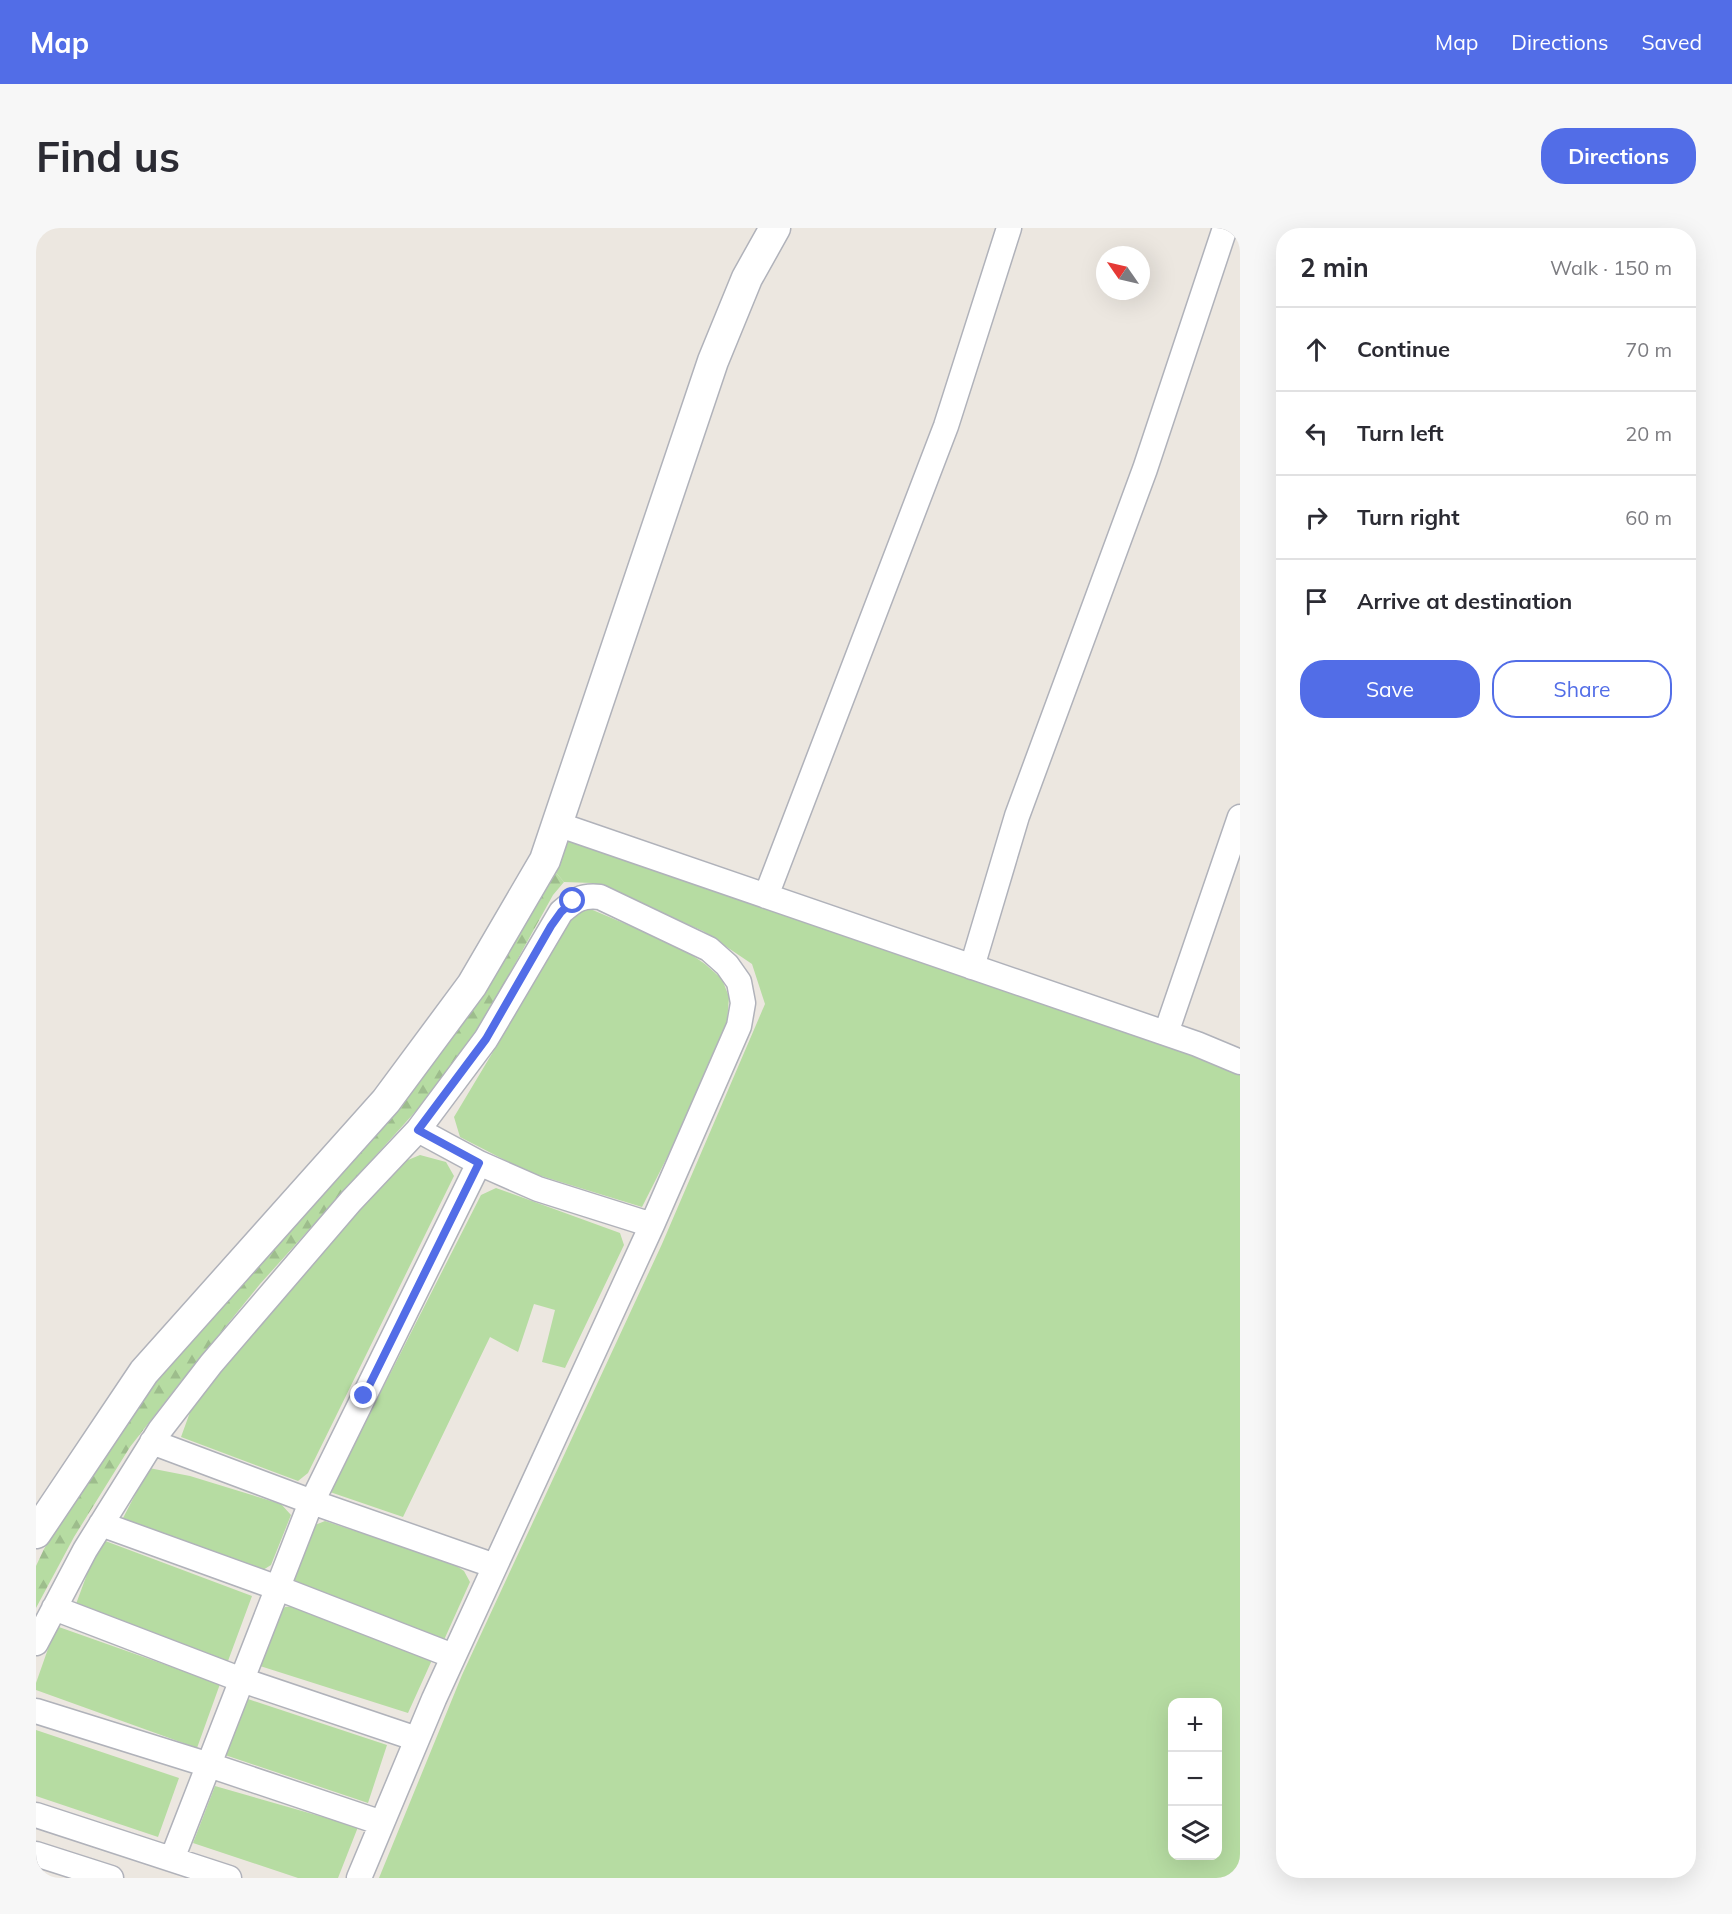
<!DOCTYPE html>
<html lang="en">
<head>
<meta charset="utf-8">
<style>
  :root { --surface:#fff; --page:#f7f7f7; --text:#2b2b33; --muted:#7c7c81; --line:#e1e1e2; --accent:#526de7 }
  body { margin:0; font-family:Mulish,sans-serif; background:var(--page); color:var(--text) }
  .controls { position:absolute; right:18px; bottom:18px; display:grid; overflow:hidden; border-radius:12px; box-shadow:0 6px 24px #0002 }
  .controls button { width:54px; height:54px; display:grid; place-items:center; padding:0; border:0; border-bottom:2px solid var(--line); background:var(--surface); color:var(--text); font:30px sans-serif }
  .compass { position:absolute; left:1060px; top:18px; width:54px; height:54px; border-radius:50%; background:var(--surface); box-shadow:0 6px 24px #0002; rotate:304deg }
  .stop { position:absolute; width:18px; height:18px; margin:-14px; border:4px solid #526de7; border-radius:50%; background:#fff }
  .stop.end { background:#526de7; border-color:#fff; box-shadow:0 2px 6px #0008 }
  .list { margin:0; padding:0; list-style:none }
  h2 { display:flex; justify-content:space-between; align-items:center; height:78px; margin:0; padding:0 24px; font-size:26px }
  h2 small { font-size:20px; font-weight:400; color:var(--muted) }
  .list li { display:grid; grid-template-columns:39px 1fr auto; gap:18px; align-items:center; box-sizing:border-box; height:84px; padding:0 24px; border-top:2px solid var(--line) }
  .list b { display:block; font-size:22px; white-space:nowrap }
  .list em { font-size:20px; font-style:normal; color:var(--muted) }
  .actions { display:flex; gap:12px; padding:18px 24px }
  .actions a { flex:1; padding:14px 0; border:2px solid var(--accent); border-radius:24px; text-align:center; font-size:21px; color:var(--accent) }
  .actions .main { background:var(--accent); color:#fff }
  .icon { flex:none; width:33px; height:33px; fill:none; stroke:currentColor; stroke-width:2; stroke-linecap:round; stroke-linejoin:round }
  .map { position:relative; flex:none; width:1204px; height:1650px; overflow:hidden; border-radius:24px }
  header { display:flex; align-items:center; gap:36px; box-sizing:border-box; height:84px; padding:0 30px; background:var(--accent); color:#fff }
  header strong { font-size:28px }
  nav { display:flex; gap:33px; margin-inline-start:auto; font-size:21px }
  .intro { display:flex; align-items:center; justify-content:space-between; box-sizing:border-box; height:144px; padding:0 36px }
  h1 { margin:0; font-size:42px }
  .button { padding:15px 27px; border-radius:24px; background:var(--accent); color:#fff; font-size:21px; font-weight:700 }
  main { display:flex; gap:36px; padding:0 36px }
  aside { flex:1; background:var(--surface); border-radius:24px; box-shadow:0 6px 24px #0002 }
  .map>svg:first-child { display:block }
  .grass { fill:#b6dca2; fill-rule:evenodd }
  .forest { fill:url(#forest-firs) }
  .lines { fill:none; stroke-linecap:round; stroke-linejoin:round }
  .minor-casing { stroke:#b0b2ba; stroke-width:27 }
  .tertiary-casing { stroke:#b0b2ba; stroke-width:33 }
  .minor { stroke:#fff; stroke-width:24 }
  .tertiary { stroke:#fff; stroke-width:30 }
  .route { stroke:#526de7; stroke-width:8 }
</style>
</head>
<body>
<header>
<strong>Map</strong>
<nav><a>Map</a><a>Directions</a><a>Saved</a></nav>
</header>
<div class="intro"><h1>Find us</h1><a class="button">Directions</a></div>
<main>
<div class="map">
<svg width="1204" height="1650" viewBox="0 0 1204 1650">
  <defs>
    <pattern id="forest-firs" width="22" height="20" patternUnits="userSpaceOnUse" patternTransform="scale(1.5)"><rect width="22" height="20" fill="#b6dca2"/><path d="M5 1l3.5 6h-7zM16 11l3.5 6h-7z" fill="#9dbd8c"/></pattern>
  </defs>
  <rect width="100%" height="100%" fill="#ece7e0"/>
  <path class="grass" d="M 535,608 L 1204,844 L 1204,1650 L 343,1650 L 426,1447 L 626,1016 L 729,776 L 716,736 L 667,703 L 556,655 L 528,654 L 516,640 L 525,611 ZM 1136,1474 L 1182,1474 L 1182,1628 L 1136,1628 Z
    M 552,680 L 644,719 L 669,736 L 686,751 L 693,769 L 691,795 L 652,888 L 606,979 L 492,944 L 424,909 L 418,889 L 488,772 L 518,715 L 536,687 Z
    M 384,927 L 410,934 L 418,948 L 272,1245 L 262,1253 L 145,1209 L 157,1176 L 360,937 Z
    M 460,960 L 584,1005 L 588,1017 L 529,1140 L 506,1134 L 519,1082 L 498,1076 L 482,1124 L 454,1109 L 367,1289 L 294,1264 L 445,967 Z
    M 113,1240 L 154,1248 L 245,1276 L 255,1287 L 235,1337 L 227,1342 L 86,1292 Z
    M 289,1293 L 416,1335 L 428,1343 L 434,1354 L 408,1412 L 254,1353 L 279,1297 Z
    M 64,1311 L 216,1368 L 192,1433 L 40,1376 Z
    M 259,1378 L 396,1432 L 372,1485 L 224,1438 L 243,1386 L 249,1379 Z
    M 20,1398 L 184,1456 L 161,1520 L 0,1462 L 0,1455 Z
    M 209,1470 L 351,1517 L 332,1575 L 189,1527 Z
    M 0,1502 L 143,1550 L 122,1609 L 0,1568 Z
    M 179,1558 L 322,1599 L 302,1650 L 262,1650 L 157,1615 Z"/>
  <path class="forest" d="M 516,640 L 528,654 L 517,667 L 442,803 L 388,874 L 224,1056 L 143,1156 L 94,1219 L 38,1309 L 0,1380 L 0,1338 L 8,1321 L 43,1262 L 115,1151 Z"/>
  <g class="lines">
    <g class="minor-casing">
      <path id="minor" d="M 521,596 L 1161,816 L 1204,834
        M 730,668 L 910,198 L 973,0
        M 936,739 L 981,588 L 1109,241 L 1189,0
        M 1130,805 L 1204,589
        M 382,902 L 443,935 L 502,961 L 616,997
        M 116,1214 L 276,1274 L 459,1338
        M 65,1296 L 242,1360 L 417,1428
        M 18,1380 L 206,1452 L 381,1511
        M 0,1415 L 49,1322 L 124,1202 L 175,1136 L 315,973 L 382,902 L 450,811 L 525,684 C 539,672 545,667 564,669 L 673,721 L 691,737 L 703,754 L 707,775 L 703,798 L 616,997 L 398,1471 L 323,1650
        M 0,1483 L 173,1537 L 346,1595
        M 0,1587 L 193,1650
        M 0,1626 L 75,1650
        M 136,1631 L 272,1282 L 443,935"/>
    </g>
    <g class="tertiary-casing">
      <path id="tertiary" d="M 0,1305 L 108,1144 L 350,873 L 436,757 L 509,632 L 677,133 L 711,50 L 739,0"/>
    </g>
    <use href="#minor" class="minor"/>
    <use href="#tertiary" class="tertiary"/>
  </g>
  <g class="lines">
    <path class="route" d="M 328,1168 L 443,935 L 382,902 L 450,811 L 515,698 L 525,684 L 537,673"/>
  </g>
</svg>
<div class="controls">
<button>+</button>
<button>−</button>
<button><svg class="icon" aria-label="layers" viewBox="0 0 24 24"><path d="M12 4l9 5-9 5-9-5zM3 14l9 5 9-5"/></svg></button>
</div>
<svg class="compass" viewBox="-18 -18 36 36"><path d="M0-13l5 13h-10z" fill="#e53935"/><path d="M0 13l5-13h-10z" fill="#7c7c81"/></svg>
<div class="stop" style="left:537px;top:673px"></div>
<div class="stop end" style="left:328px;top:1168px"></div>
</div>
<aside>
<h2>2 min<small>Walk · 150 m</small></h2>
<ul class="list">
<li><svg class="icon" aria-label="ahead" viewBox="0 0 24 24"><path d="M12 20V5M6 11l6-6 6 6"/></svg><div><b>Continue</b></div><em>70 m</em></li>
<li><svg class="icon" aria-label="left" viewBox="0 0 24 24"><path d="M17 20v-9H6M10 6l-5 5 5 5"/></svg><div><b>Turn left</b></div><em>20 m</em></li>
<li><svg class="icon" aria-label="right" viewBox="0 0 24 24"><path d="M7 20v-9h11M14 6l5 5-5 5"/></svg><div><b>Turn right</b></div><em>60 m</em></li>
<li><svg class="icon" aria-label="arrive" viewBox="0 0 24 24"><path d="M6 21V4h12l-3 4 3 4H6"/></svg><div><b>Arrive at destination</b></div></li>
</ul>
<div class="actions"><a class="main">Save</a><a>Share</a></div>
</aside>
</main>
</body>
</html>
